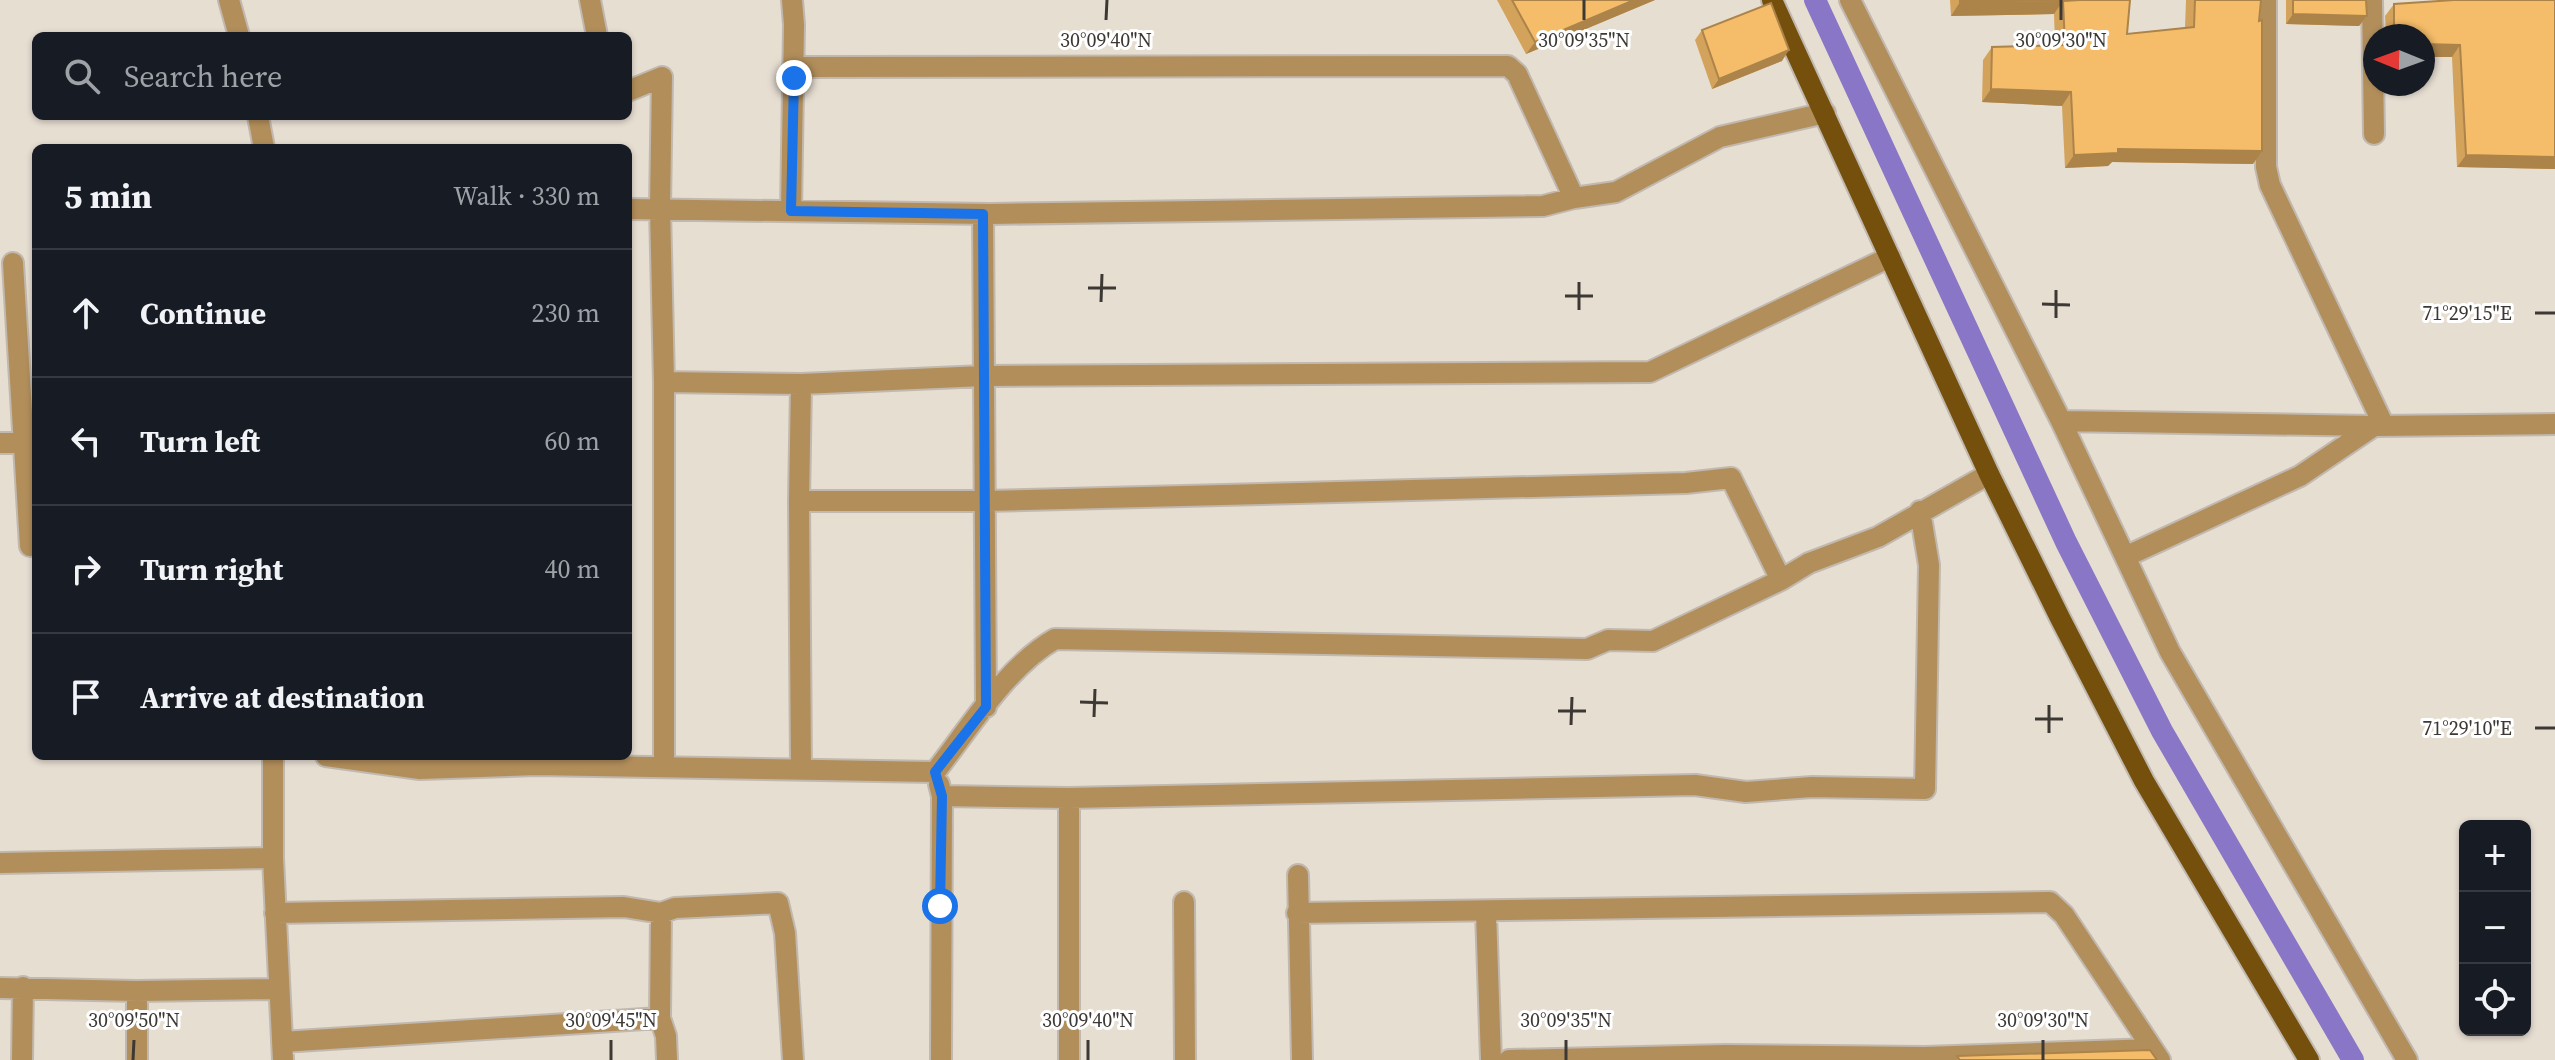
<!DOCTYPE html>
<html lang="en">
<head>
<meta charset="utf-8">
<style>
  :root { --surface:#171b24; --page:#20242c; --text:#f1f3f6; --muted:#9ea1a6; --line:#363941 }
  body { margin:0; font-family:"Source Serif 4",serif; background:var(--page); color:var(--text) }
  .controls { position:absolute; right:24px; bottom:24px; display:grid; overflow:hidden; border-radius:12px; box-shadow:0 2px 6px #0004 }
  .controls button { width:72px; height:72px; display:grid; place-items:center; padding:0; border:0; border-bottom:2px solid var(--line); background:var(--surface); color:var(--text); font:40px sans-serif }
  .compass { position:absolute; left:2363px; top:24px; width:72px; height:72px; border-radius:50%; background:var(--surface); box-shadow:0 2px 6px #0004; rotate:271deg }
  .stop { position:absolute; width:24px; height:24px; margin:-18px; border:6px solid #1a73e8; border-radius:50%; background:#fff }
  .stop.end { background:#1a73e8; border-color:#fff; box-shadow:0 2px 8px #0008 }
  .list { margin:0; padding:0; list-style:none }
  h2 { display:flex; justify-content:space-between; align-items:center; height:104px; margin:0; padding:0 32px; font-size:34px }
  h2 small { font-size:26px; font-weight:400; color:var(--muted) }
  .list li { display:grid; grid-template-columns:52px 1fr auto; gap:24px; align-items:center; box-sizing:border-box; height:128px; padding:0 32px; border-top:2px solid var(--line) }
  .list b { display:block; font-size:30px; white-space:nowrap }
  .list em { font-size:26px; font-style:normal; color:var(--muted) }
  .icon { flex:none; width:44px; height:44px; fill:none; stroke:currentColor; stroke-width:2; stroke-linecap:round; stroke-linejoin:round }
  .map { position:relative; flex:none; width:2555px; height:1060px; overflow:hidden }
  .search { position:absolute; background:var(--surface); box-shadow:0 2px 6px #0004; left:32px; top:32px; width:600px; height:88px; display:flex; align-items:center; gap:20px; box-sizing:border-box; padding:0 28px; border-radius:12px; color:var(--muted); font-size:30px }
  .panel { position:absolute; background:var(--surface); box-shadow:0 2px 6px #0004; left:32px; top:144px; width:600px; height:616px; border-radius:12px }
  .map>svg:first-child { display:block }
  .lines { fill:none; stroke-linecap:round; stroke-linejoin:round }
  .canal { stroke:#8976c7; stroke-width:22 }
  .minor-casing { stroke:#c1b9af; stroke-width:24 }
  .major-casing { stroke:#c1b9af; stroke-width:24 }
  .minor { stroke:#b28e5b; stroke-width:20 }
  .major { stroke:#75500c; stroke-width:20 }
  .wall { fill:#d3a35b }
  .shaded-wall { fill:#ac844a }
  .building { fill:#f5bd6a; stroke:#ac844a; stroke-width:2 }
  .route { stroke:#1a73e8; stroke-width:10 }
  .ticks { fill:none; stroke:#3c3834; stroke-width:3 }
  .ticks-label { font-size:20px; text-anchor:middle; fill:#3c3834; stroke:#fff; stroke-width:6; stroke-linejoin:round; paint-order:stroke }
</style>
</head>
<body>
<div class="map">
<svg width="2555" height="1060" viewBox="0 0 2555 1060">
  <rect width="100%" height="100%" fill="#e7ded2"/>
  <g class="lines">
    <path class="canal" d="M 1815,0 L 2066,542 L 2162,731 L 2353,1060"/>
    <g class="minor-casing">
      <path id="minor" d="M 229,0 L 239,36
        M 590,0 L 597,36
        M 1850,0 L 2061,421 L 2170,652 L 2407,1060
        M 2266,0 L 2266,167 L 2270,185 L 2384,426
        M 2372,0 L 2374,134
        M 794,67 L 1508,66 L 1517,74 L 1574,198
        M 628,91 L 662,77 L 660,208 L 664,382 L 664,767
        M 258,116 L 264,148
        M 628,209 L 990,214 L 1543,206 L 1574,198 L 1616,192 L 1720,137 L 1825,113
        M 791,211 L 794,25 L 792,0
        M 983,214 L 986,707
        M 13,263 L 30,546
        M 664,382 L 801,384 L 983,376 L 1650,372 L 1890,257
        M 801,384 L 799,501 L 801,769
        M 2061,421 L 2374,426 L 2555,424
        M 0,443 L 36,441
        M 799,501 L 985,501 L 1686,483 L 1731,478 L 1781,580
        M 2127,556 L 2300,476 L 2374,426
        M 273,756 L 273,858 L 283,1060
        M 326,756 L 420,769 L 537,765 L 935,772 C 969,729 1007,666 1055,639 L 1587,649 L 1608,640 L 1653,641 L 1781,580 L 1809,563 L 1878,537 L 1989,474
        M 939,784 L 942,796 L 941,1060
        M 942,796 L 1069,798 L 1695,785 L 1746,792 L 1812,787 L 1925,789 L 1929,565 L 1920,511
        M 0,863 L 273,858
        M 1298,875 L 1302,1060
        M 1184,902 L 1185,1060
        M 1486,912 L 1491,1060
        M 275,913 L 624,907 L 661,913 L 675,908 L 778,903 L 785,933 L 793,1060
        M 661,913 L 660,1018 L 666,1036 L 667,1060
        M 1297,913 L 2050,902 L 2064,915 L 2160,1060
        M 0,988 L 137,991 L 279,989
        M 137,991 L 137,1060
        M 282,1042 L 660,1018
        M 22,1060 L 23,987
        M 1069,1060 L 1069,798
        M 1509,1060 L 1725,1055 L 1925,1057 L 2152,1049"/>
    </g>
    <g class="major-casing">
      <path id="major" d="M 1772,0 L 1989,474 L 2060,618 L 2144,781 L 2309,1060"/>
    </g>
    <use href="#minor" class="minor"/>
    <use href="#major" class="major"/>
  </g>
  <path class="wall" d="M 1497,0 L 1655,0 L 1526,54 Z
    M 1950,0 L 2063,0 L 2127,34 L 2185,28 L 2186,0 L 2261,0 L 2253,164 L 2112,162 L 2108,166 L 2065,168 L 2062,106 L 1982,102 L 1983,60 L 1992,47 L 2055,45 L 2054,14 L 1951,16 Z
    M 2286,0 L 2366,0 L 2367,16 L 2359,26 L 2286,24 Z
    M 2555,0 L 2555,169 L 2457,167 L 2452,57 L 2423,36 L 2386,36 L 2385,16 L 2394,4 Z
    M 1702,30 L 1782,61 L 1712,89 L 1695,40 Z"/>
  <path class="shaded-wall" d="M 1634,0 L 1655,0 L 1526,54 L 1535,42 Z
    M 2063,1 L 2054,14 L 1951,16 L 1960,2 Z
    M 2293,14 L 2367,16 L 2359,26 L 2286,24 Z
    M 2423,44 L 2460,45 L 2452,57 L 2423,57 Z
    M 1789,50 L 1782,61 L 1712,89 L 1719,79 Z
    M 1991,89 L 2071,92 L 2062,106 L 1982,102 Z
    M 2118,149 L 2262,151 L 2253,164 L 2112,162 L 2108,166 L 2065,168 L 2074,155 Z
    M 2466,155 L 2555,157 L 2555,169 L 2457,167 Z"/>
  <path class="building" d="M 1512,0 L 1634,0 L 1535,42 Z
    M 1960,0 L 2063,0 L 1960,2 Z
    M 2080,0 L 2130,0 L 2127,34 L 2194,27 L 2195,0 L 2261,0 L 2259,21 L 2262,20 L 2262,151 L 2118,149 L 2118,153 L 2074,155 L 2071,92 L 1991,89 L 1992,47 L 2065,45 L 2063,1 Z
    M 2293,0 L 2366,0 L 2367,16 L 2293,14 Z
    M 2454,0 L 2555,0 L 2555,157 L 2466,155 L 2460,45 L 2423,44 L 2423,36 L 2394,36 L 2394,4 Z
    M 1771,3 L 1789,50 L 1719,79 L 1702,30 Z
    M 2150,1050 L 2157,1060 L 1960,1060 L 1957,1056 Z"/>
  <g class="lines">
    <path class="route" d="M 794,78 L 791,211 L 983,214 L 986,707 L 935,772 L 942,796 L 940,906"/>
  </g>
  <path class="ticks" d="M 1106,20 L 1107,0M 1584,20 L 1584,0M 2061,20 L 2061,0M 1088,288 L 1116,288M 1565,296 L 1593,296M 1101,302 L 1102,274M 2042,304 L 2070,305M 1579,310 L 1579,282M 2535,313 L 2555,313M 2056,318 L 2056,290M 1080,702 L 1108,703M 1558,711 L 1586,711M 1094,717 L 1095,689M 2035,719 L 2063,719M 1571,725 L 1572,697M 2535,728 L 2555,728M 2049,733 L 2049,705M 133,1060 L 134,1040M 611,1060 L 611,1040M 1088,1060 L 1088,1040M 1566,1060 L 1566,1040M 2043,1060 L 2043,1040"/>
  <g class="ticks-label">
    <text x="1106" y="47">30°09'40"N</text>
    <text x="1584" y="47">30°09'35"N</text>
    <text x="2061" y="47">30°09'30"N</text>
    <text x="2467" y="320">71°29'15"E</text>
    <text x="2467" y="735">71°29'10"E</text>
    <text x="134" y="1027">30°09'50"N</text>
    <text x="611" y="1027">30°09'45"N</text>
    <text x="1088" y="1027">30°09'40"N</text>
    <text x="1566" y="1027">30°09'35"N</text>
    <text x="2043" y="1027">30°09'30"N</text>
  </g>
</svg>
<div class="controls">
<button>+</button>
<button>−</button>
<button><svg class="icon" aria-label="locate" viewBox="0 0 24 24"><circle cx="12" cy="12" r="6"/><path d="M12 2v4M12 18v4M2 12h4M18 12h4"/></svg></button>
</div>
<svg class="compass" viewBox="-18 -18 36 36"><path d="M0-13l5 13h-10z" fill="#e53935"/><path d="M0 13l5-13h-10z" fill="#9ea1a6"/></svg>
<div class="stop" style="left:940px;top:906px"></div>
<div class="stop end" style="left:794px;top:78px"></div>
<div class="search"><svg class="icon" aria-label="search" viewBox="0 0 24 24"><circle cx="10" cy="10" r="6"/><path d="M15 15l6 6"/></svg>Search here</div>
<section class="panel">
<h2>5 min<small>Walk · 330 m</small></h2>
<ul class="list">
<li><svg class="icon" aria-label="ahead" viewBox="0 0 24 24"><path d="M12 20V5M6 11l6-6 6 6"/></svg><div><b>Continue</b></div><em>230 m</em></li>
<li><svg class="icon" aria-label="left" viewBox="0 0 24 24"><path d="M17 20v-9H6M10 6l-5 5 5 5"/></svg><div><b>Turn left</b></div><em>60 m</em></li>
<li><svg class="icon" aria-label="right" viewBox="0 0 24 24"><path d="M7 20v-9h11M14 6l5 5-5 5"/></svg><div><b>Turn right</b></div><em>40 m</em></li>
<li><svg class="icon" aria-label="arrive" viewBox="0 0 24 24"><path d="M6 21V4h12l-3 4 3 4H6"/></svg><div><b>Arrive at destination</b></div></li>
</ul>
</section>
</div>
</body>
</html>
